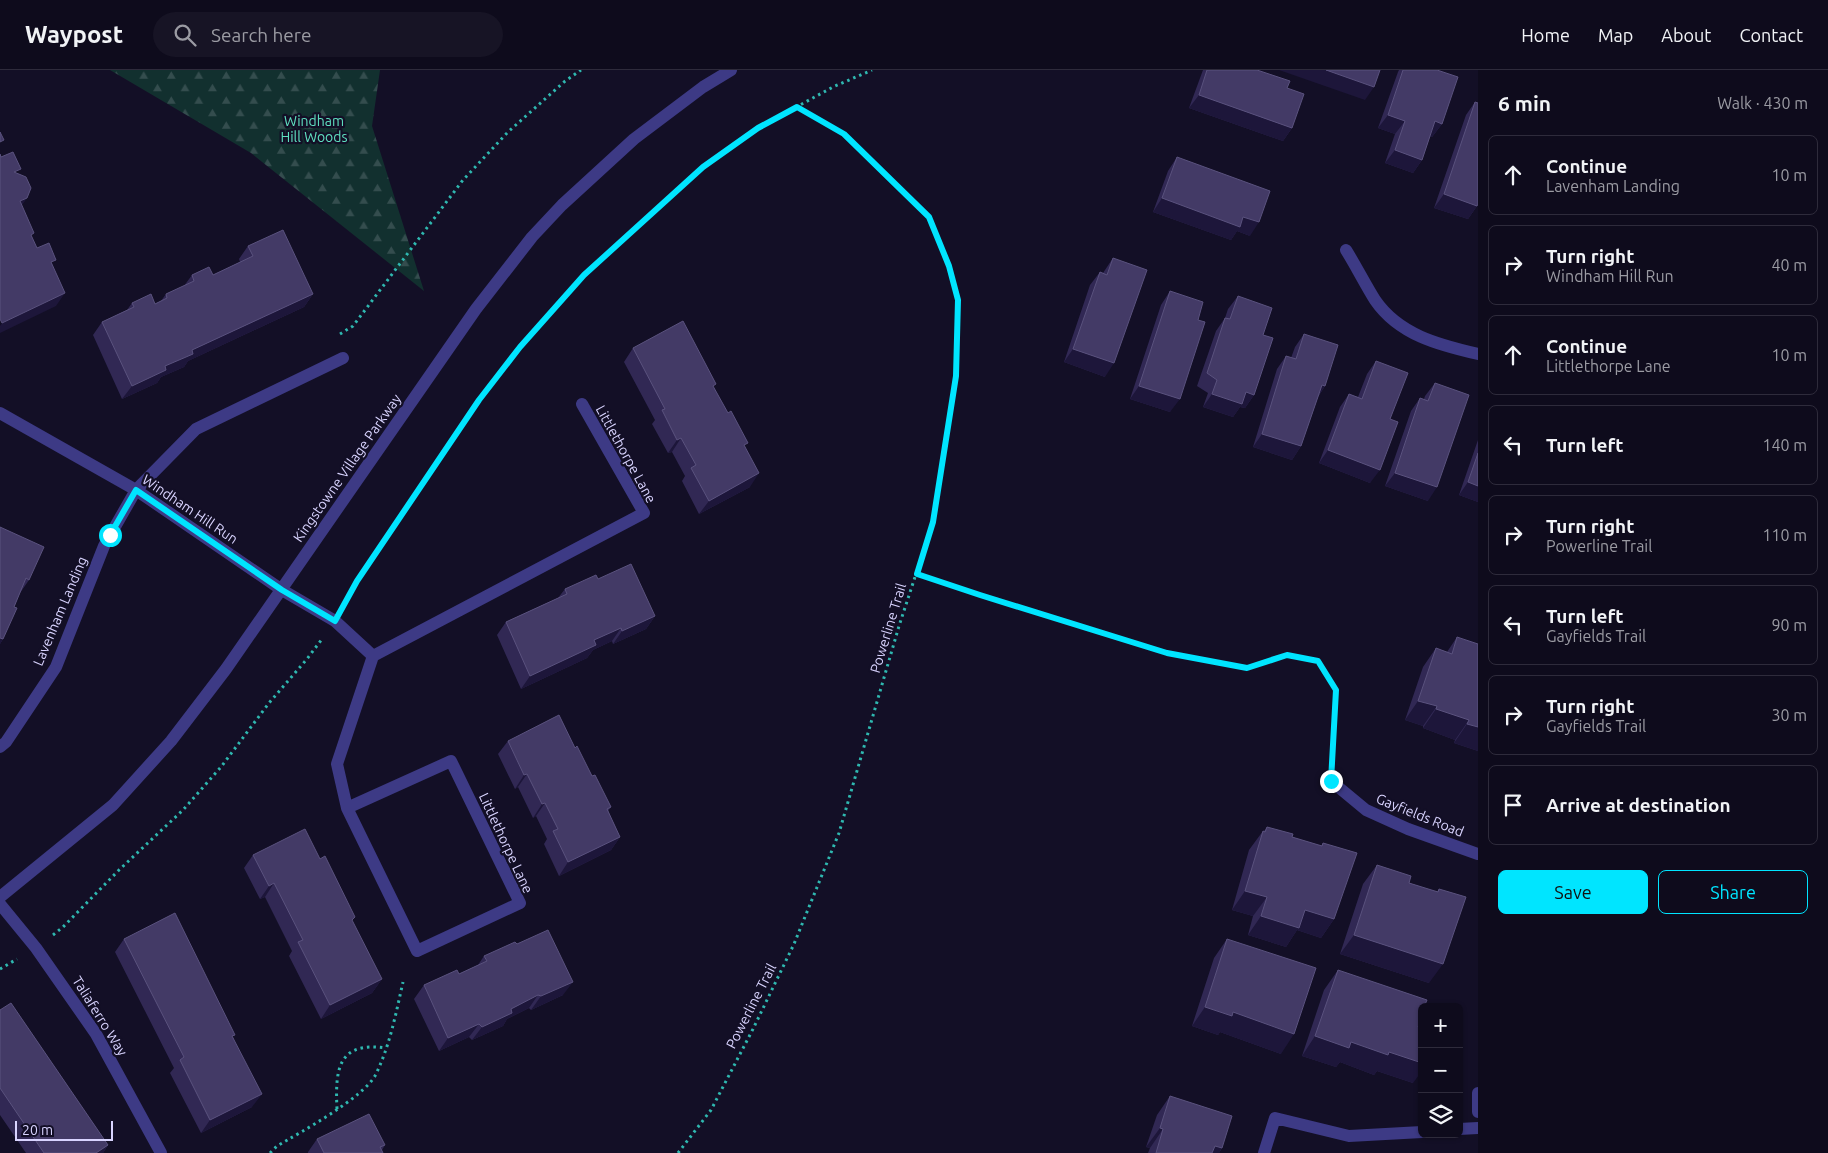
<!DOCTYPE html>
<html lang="en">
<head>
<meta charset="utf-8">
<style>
  :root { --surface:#0e0b1c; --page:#171425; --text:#f1f3f6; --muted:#9b9ba3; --line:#2e2b3b; --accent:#00e5ff }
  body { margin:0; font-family:Ubuntu,sans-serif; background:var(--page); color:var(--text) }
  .controls { position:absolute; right:15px; bottom:15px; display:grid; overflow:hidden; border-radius:8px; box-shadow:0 1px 4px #0004 }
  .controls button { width:45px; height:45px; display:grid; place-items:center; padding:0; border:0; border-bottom:1px solid var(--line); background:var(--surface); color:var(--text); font:25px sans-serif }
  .scale { position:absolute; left:15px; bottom:12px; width:98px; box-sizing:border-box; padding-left:5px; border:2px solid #d9d4ff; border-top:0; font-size:14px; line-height:18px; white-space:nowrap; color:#d9d4ff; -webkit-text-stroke:4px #130f26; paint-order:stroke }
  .stop { position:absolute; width:15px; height:15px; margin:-11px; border:4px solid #00e5ff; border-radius:50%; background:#fff }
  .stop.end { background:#00e5ff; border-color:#fff; box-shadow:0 1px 5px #0008 }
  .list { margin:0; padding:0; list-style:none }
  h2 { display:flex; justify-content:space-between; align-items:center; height:65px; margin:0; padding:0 20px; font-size:21px }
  h2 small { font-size:16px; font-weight:400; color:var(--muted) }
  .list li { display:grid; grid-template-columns:32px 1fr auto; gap:15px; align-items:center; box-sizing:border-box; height:80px; margin:0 10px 10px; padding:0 10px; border:1px solid var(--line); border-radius:8px }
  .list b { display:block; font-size:19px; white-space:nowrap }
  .list p { margin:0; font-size:16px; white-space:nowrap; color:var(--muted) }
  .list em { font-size:16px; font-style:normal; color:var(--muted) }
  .actions { display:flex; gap:10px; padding:15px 20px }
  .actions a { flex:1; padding:11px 0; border:1px solid var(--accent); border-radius:8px; text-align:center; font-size:18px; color:var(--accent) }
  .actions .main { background:var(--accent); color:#111 }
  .icon { flex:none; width:28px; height:28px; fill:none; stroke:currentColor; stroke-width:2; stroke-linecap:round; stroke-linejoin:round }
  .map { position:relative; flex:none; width:1478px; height:1083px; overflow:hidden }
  header { display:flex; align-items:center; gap:30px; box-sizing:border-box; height:70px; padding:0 25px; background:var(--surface); border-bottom:1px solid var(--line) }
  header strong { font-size:24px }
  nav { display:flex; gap:28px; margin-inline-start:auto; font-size:18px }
  .search { width:350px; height:45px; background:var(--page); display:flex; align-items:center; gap:12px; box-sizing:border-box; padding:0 18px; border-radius:28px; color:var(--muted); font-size:19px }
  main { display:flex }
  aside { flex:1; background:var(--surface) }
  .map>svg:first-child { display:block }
  .forest { fill:url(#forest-firs) }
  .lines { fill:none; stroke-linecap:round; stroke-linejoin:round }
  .path { stroke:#2fb8b0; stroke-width:3; stroke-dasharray:2.5 4; stroke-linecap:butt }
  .minor { stroke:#3d3a85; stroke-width:12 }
  .wall { fill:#312854 }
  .shaded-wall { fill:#1d163a }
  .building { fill:#433a66; stroke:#5a527e }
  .route { stroke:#00e5ff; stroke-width:6 }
  .labels { text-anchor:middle; stroke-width:4.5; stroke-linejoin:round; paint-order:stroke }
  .park-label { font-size:14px; fill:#5fe0c0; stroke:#130f26 }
  .street-label { font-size:14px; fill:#d9d4ff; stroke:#130f26 }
</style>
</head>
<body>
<header>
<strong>Waypost</strong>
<div class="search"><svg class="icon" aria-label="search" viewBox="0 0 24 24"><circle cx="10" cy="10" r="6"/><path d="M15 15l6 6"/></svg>Search here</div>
<nav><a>Home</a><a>Map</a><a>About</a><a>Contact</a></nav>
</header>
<main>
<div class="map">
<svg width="1478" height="1083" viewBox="0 0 1478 1083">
  <defs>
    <pattern id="forest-firs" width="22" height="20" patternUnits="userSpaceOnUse" patternTransform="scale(1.25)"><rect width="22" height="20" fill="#12302f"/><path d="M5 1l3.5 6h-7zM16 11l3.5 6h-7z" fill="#344d4e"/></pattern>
  </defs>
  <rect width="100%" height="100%" fill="#130f26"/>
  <path class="forest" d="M 110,0 L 380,0 L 372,56 L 424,221 L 251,83 Z"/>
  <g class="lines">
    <path class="path" d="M 340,264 L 353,256 L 463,110 L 508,62 L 564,12 L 581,0
      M 917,503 L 980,525 L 1167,583 L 1247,598 L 1287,585 L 1318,591 L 1336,620 L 1332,688
      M 346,532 L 357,511 L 479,329 L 520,277 L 584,205 L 703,97 L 758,58 L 833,17 L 872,0
      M 53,865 L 63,857 L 119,800 L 183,740 L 221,697 L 269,633 L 307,589 L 322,569
      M 0,899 L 17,889
      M 337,1039 C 335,999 338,971 386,978
      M 270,1083 L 277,1076 C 301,1062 365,1027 376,1004 C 390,975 396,943 403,912
      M 678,1083 L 711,1040 L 753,959 L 794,874 L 839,763 L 899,556 L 933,452 L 956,306 L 958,230 L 949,196 L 929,147 L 844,64 L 797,37"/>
    <path class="minor" d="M 1346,180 C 1356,196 1365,214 1375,230 C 1399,265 1439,275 1478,284
      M 0,343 L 136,420 L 282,520 L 335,551 L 373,586 L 644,443 L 582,334
      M 0,677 L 6,672 L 56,597 L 104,476 L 136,420 L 196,359 L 343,288
      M 1331,711 L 1366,740 L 1408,759 L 1478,784
      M 347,738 L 451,691 L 520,833 L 417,881 L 347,738 L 337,694 L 373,586
      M 0,827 L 113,735 L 171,671 L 226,599 L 476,239 L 532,167 L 562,135 L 634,69 L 703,17 L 731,0
      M 0,834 L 36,878 L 96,964 L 161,1083
      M 1478,1023 L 1478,1042
      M 1459,1059 L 1478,1058
      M 1264,1083 L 1275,1048 L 1349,1066 L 1422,1062"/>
  </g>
  <path class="wall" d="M 1203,0 L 1257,0 L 1287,18 L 1292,58 L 1283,71 L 1189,38 Z
    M 1399,0 L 1437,0 L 1442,54 L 1432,67 L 1430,66 L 1422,90 L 1413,103 L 1385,93 L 1395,64 L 1378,58 L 1398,2 Z
    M 1475,32 L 1477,136 L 1468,149 L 1434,138 L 1466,45 Z
    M 1177,87 L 1250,166 L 1237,161 L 1231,170 L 1153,142 L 1168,101 Z
    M 248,176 L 313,224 L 304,237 L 188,291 L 184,297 L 161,307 L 157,313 L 122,329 L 93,265 L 102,252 L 127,240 L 132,233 L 155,234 L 161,231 L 166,224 L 184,216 L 192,205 L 213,205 L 240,192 L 239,189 Z
    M 1113,188 L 1105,307 L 1064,292 L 1090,215 L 1100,202 L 1103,203 Z
    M 1170,221 L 1198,250 L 1170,342 L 1130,329 L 1161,235 Z
    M 1238,226 L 1263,265 L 1254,325 L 1245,338 L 1240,337 L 1233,347 L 1203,337 L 1208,323 L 1197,316 L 1216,261 L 1225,248 L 1228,239 Z
    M 1304,264 L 1325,316 L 1318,327 L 1301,376 L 1292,390 L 1253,377 L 1277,299 L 1286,286 L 1291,288 L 1295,277 Z
    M 633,278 L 714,318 L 745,377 L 750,417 L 699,444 L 682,411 L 685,406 L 672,382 L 668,383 L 652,354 L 655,350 L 624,292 Z
    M 1376,291 L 1390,349 L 1370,413 L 1319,393 L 1340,337 L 1349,324 L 1358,327 L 1367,304 Z
    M 1435,313 L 1428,431 L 1385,416 L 1411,341 L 1420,328 L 1424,329 L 1425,326 Z
    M 1478,370 L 1478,432 L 1459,425 Z
    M 0,457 L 29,510 L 20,523 L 14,537 L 3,569 L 0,574 Z
    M 598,509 L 655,546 L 646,559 L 613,574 L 612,571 L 593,580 L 587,588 L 521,619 L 497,565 L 506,552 L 558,528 L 565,519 Z
    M 1457,567 L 1478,681 L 1454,673 L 1455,670 L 1423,658 L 1423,656 L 1405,650 L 1423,597 L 1436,578 L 1447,582 Z
    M 508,671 L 575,678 L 611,737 L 608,741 L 620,767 L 611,780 L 559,806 L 544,774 L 547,769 L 536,746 L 533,748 L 518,717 L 515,719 L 498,684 Z
    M 1267,757 L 1292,767 L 1321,776 L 1323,773 L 1334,849 L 1321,868 L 1297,860 L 1286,877 L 1248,865 L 1253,846 L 1232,840 L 1249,780 L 1263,761 L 1264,761 Z
    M 253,785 L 320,789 L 382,909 L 372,923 L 321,949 L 289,886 L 292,881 L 265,827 L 260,829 L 244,798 Z
    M 1377,795 L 1409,813 L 1437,822 L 1439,819 L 1429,913 L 1340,884 L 1363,814 Z
    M 124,869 L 233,967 L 252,1037 L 201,1063 L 170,1003 L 174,998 L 115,882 Z
    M 1227,869 L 1281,984 L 1220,962 L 1218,965 L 1192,956 L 1214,888 Z
    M 484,886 L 563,925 L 531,940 L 529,938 L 507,949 L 503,956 L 472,970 L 469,967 L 439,981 L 414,929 L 424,915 L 459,904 L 478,895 Z
    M 1338,900 L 1418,957 L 1413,1013 L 1377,1001 L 1374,1005 L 1340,992 L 1336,997 L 1302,986 L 1324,920 Z
    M 0,940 L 108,1075 L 103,1083 L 26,1083 L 0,1045 Z
    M 1170,1026 L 1222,1078 L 1219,1083 L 1148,1083 L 1150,1078 L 1146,1077 L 1157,1045 Z
    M 317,1069 L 385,1075 L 382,1080 L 383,1083 L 308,1083 L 308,1082 Z"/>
  <path class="shaded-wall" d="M 1279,0 L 1326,0 L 1374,17 L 1365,30 Z
    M 1199,25 L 1292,58 L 1283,71 L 1189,38 Z
    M 1388,45 L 1405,51 L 1395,64 L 1378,58 Z
    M 1435,51 L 1442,54 L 1432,67 L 1426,65 Z
    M 1395,80 L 1422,90 L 1413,103 L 1385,93 Z
    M 1444,124 L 1477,136 L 1468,149 L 1434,138 Z
    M 27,128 L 18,141 L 20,131 Z
    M 1162,128 L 1243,147 L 1259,152 L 1250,166 L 1237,161 L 1231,170 L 1153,142 Z
    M 65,223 L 56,236 L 0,263 L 0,256 L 2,253 Z
    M 313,224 L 304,237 L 188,291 L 184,297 L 161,307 L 157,313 L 122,329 L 132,316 L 192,280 Z
    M 1073,279 L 1114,293 L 1105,307 L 1064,292 Z
    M 1322,315 L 1325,316 L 1316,329 Z
    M 1139,316 L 1180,329 L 1170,342 L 1130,329 Z
    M 1246,322 L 1254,325 L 1245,338 L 1240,337 L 1233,347 L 1203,337 L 1212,324 Z
    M 1262,364 L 1301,376 L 1292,390 L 1253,377 Z
    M 681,368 L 672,382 L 668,383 L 677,370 Z
    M 1328,380 L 1380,400 L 1370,413 L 1319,393 Z
    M 759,403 L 750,417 L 699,444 L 709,431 Z
    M 1395,403 L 1437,417 L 1428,431 L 1385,416 Z
    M 1468,412 L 1478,416 L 1478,432 L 1459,425 Z
    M 655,546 L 646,559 L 613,574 L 622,561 Z
    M 621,558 L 612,571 L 593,580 L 587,588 L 521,619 L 530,606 L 594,570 Z
    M 0,568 L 3,569 L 0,574 Z
    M 1418,631 L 1437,636 L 1423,656 L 1405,650 Z
    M 1436,639 L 1469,650 L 1455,670 L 1423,658 Z
    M 1467,654 L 1478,657 L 1478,681 L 1454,673 Z
    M 527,704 L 518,717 L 515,719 L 524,705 Z
    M 545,733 L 536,746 L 533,748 L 542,734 Z
    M 620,767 L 611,780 L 559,806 L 568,792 Z
    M 274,813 L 265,827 L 260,829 L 269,816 Z
    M 1245,821 L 1267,827 L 1253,846 L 1232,840 Z
    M 1305,840 L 1334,849 L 1321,868 L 1297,860 L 1286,877 L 1248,865 L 1261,846 Z
    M 1354,865 L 1443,894 L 1429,913 L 1340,884 Z
    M 382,909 L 372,923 L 321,949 L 330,935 Z
    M 573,912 L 563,925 L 531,940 L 541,926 Z
    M 538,925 L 529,938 L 507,949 L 503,956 L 472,970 L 482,957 L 511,939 Z
    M 1205,937 L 1233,942 L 1294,964 L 1281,984 L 1220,962 L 1218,965 L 1192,956 Z
    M 479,954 L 469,967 L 439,981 L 448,968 Z
    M 1315,966 L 1351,972 L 1389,982 L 1422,993 L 1422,1001 L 1413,1013 L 1377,1001 L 1374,1005 L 1340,992 L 1336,997 L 1302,986 Z
    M 262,1024 L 252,1037 L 201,1063 L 210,1050 Z
    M 1160,1058 L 1163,1059 L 1150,1078 L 1146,1077 Z
    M 108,1075 L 103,1083 L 96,1083 Z
    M 1215,1076 L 1222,1078 L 1219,1083 L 1210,1083 Z"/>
  <path class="building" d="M 1207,0 L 1257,0 L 1290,11 L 1287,18 L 1304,24 L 1292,58 L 1199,25 Z
    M 1326,0 L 1380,0 L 1374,17 Z
    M 1403,0 L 1437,0 L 1458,7 L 1442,54 L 1435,51 L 1422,90 L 1395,80 L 1405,51 L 1388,45 Z
    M 1475,32 L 1478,33 L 1478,134 L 1477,136 L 1444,124 Z
    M 0,62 L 4,70 L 0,72 Z
    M 13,82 L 21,99 L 14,102 L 26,107 L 31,118 L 27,128 L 20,131 L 34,163 L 31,165 L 37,178 L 49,173 L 56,190 L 51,192 L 65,223 L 2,253 L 0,249 L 0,84 L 1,87 Z
    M 1177,87 L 1270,121 L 1259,152 L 1243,147 L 1240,157 L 1162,128 Z
    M 283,160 L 313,224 L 192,280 L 193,284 L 165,296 L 166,300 L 132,316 L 102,252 L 134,237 L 132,233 L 151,224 L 155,234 L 167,228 L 166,224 L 194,211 L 192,205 L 209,197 L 213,205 L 253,186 L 248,176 Z
    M 1113,188 L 1147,200 L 1114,293 L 1073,279 L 1100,202 L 1107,205 Z
    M 1170,221 L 1203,232 L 1198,250 L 1205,252 L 1180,329 L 1139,316 Z
    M 1238,226 L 1272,238 L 1263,265 L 1273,268 L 1254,325 L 1246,322 L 1242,334 L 1212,324 L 1217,310 L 1207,303 L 1225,248 L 1230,249 Z
    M 683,251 L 716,314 L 713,316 L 728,343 L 731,341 L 748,373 L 744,375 L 759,403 L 709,431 L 691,398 L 696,395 L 681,368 L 677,370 L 662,340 L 665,339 L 633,278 Z
    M 1304,264 L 1338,275 L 1325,316 L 1322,315 L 1301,376 L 1262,364 L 1286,286 L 1296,289 Z
    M 1376,291 L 1408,303 L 1390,349 L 1398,352 L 1380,400 L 1328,380 L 1349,324 L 1362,329 Z
    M 1435,313 L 1469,325 L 1437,417 L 1395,403 L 1420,328 L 1428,331 Z
    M 1478,383 L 1478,416 L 1468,412 Z
    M 0,457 L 44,477 L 29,510 L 26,508 L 14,537 L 17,538 L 3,569 L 0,568 Z
    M 631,494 L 655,546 L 622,561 L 621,558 L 594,570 L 596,575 L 530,606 L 506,552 L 567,524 L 565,519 L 596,505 L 598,509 Z
    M 1457,567 L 1478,574 L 1478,657 L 1467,654 L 1469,650 L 1436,639 L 1437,636 L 1418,631 L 1436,578 L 1452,584 Z
    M 559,645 L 575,678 L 577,676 L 592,706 L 595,705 L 611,737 L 607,739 L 620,767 L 568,792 L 553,761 L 558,759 L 545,733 L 542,734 L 527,704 L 524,705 L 508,671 Z
    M 1267,757 L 1293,764 L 1292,767 L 1322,776 L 1323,773 L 1357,783 L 1334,849 L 1305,840 L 1299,858 L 1261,846 L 1267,827 L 1245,821 L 1263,761 L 1265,762 Z
    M 305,759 L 320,789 L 325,786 L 355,847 L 352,850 L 382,909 L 330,935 L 298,872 L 303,870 L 274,813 L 269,816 L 253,785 Z
    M 1377,795 L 1411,806 L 1409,813 L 1438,822 L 1439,819 L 1466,827 L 1443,894 L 1354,865 Z
    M 175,843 L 235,965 L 232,966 L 262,1024 L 210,1050 L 180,990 L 184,987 L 124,869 Z
    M 548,860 L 573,912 L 541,926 L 538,925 L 511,939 L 512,943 L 482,957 L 479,954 L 448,968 L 424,915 L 457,900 L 459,904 L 487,891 L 484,886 L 515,872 L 517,874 Z
    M 1227,869 L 1316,898 L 1294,964 L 1233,942 L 1232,946 L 1205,937 Z
    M 1338,900 L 1427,930 L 1424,937 L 1422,937 L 1422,945 L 1418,957 L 1422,958 L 1422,993 L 1389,982 L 1388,985 L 1351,972 L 1349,978 L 1315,966 Z
    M 11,933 L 108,1075 L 96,1083 L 44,1083 L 0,1018 L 0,940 Z
    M 1170,1026 L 1232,1046 L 1222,1078 L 1215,1076 L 1212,1083 L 1156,1083 L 1163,1059 L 1160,1058 Z
    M 369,1044 L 385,1075 L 380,1077 L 383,1083 L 324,1083 L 317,1069 Z"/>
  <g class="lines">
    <path class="route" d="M 110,465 L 136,420 L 282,520 L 335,551 L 357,511 L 479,330 L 520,277 L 584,205 L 703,97 L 758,58 L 797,37 L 844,64 L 929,147 L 949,196 L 958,230 L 956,306 L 933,452 L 917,504 L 980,525 L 1167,583 L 1247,598 L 1287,585 L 1318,591 L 1336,620 L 1331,711"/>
  </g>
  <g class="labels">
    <g class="park-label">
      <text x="314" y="56">Windham<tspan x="314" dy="16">Hill Woods</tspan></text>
    </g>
    <g class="street-label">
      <text transform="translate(626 384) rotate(61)" y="5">Littlethorpe Lane</text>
      <text transform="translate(347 398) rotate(-55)" y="5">Kingstowne Village Parkway</text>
      <text transform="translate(190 439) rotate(34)" y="5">Windham Hill Run</text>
      <text transform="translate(60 541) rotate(-67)" y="5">Lavenham Landing</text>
      <text transform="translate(888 558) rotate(-73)" y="5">Powerline Trail</text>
      <text transform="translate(1420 745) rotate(22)" y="5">Gayfields Road</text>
      <text transform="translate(506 773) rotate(65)" y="5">Littlethorpe Lane</text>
      <text transform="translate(751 936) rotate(-63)" y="5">Powerline Trail</text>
      <text transform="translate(100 946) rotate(58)" y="5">Taliaferro Way</text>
    </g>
  </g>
</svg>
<div class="controls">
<button>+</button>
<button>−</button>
<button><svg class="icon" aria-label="layers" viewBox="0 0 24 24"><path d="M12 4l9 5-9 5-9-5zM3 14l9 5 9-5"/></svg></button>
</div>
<div class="scale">20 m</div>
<div class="stop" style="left:110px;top:465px"></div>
<div class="stop end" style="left:1331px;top:711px"></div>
</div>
<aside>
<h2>6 min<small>Walk · 430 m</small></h2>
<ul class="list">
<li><svg class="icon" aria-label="ahead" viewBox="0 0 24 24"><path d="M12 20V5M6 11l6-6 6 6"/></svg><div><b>Continue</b><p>Lavenham Landing</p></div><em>10 m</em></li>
<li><svg class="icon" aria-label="right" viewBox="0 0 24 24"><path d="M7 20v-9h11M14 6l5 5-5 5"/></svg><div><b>Turn right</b><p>Windham Hill Run</p></div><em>40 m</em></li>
<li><svg class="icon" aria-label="ahead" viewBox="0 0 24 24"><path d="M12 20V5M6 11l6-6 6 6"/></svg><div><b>Continue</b><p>Littlethorpe Lane</p></div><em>10 m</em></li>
<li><svg class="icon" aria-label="left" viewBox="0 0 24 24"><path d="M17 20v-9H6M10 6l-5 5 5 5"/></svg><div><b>Turn left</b></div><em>140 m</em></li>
<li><svg class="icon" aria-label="right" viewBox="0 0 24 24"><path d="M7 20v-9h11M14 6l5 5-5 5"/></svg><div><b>Turn right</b><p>Powerline Trail</p></div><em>110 m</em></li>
<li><svg class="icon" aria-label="left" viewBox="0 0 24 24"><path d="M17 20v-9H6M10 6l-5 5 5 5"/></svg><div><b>Turn left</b><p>Gayfields Trail</p></div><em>90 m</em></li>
<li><svg class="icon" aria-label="right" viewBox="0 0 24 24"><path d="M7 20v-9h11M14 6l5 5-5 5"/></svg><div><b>Turn right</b><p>Gayfields Trail</p></div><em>30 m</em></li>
<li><svg class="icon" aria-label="arrive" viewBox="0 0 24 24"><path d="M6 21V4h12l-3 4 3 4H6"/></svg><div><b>Arrive at destination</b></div></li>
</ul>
<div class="actions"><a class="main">Save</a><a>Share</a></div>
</aside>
</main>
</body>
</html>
